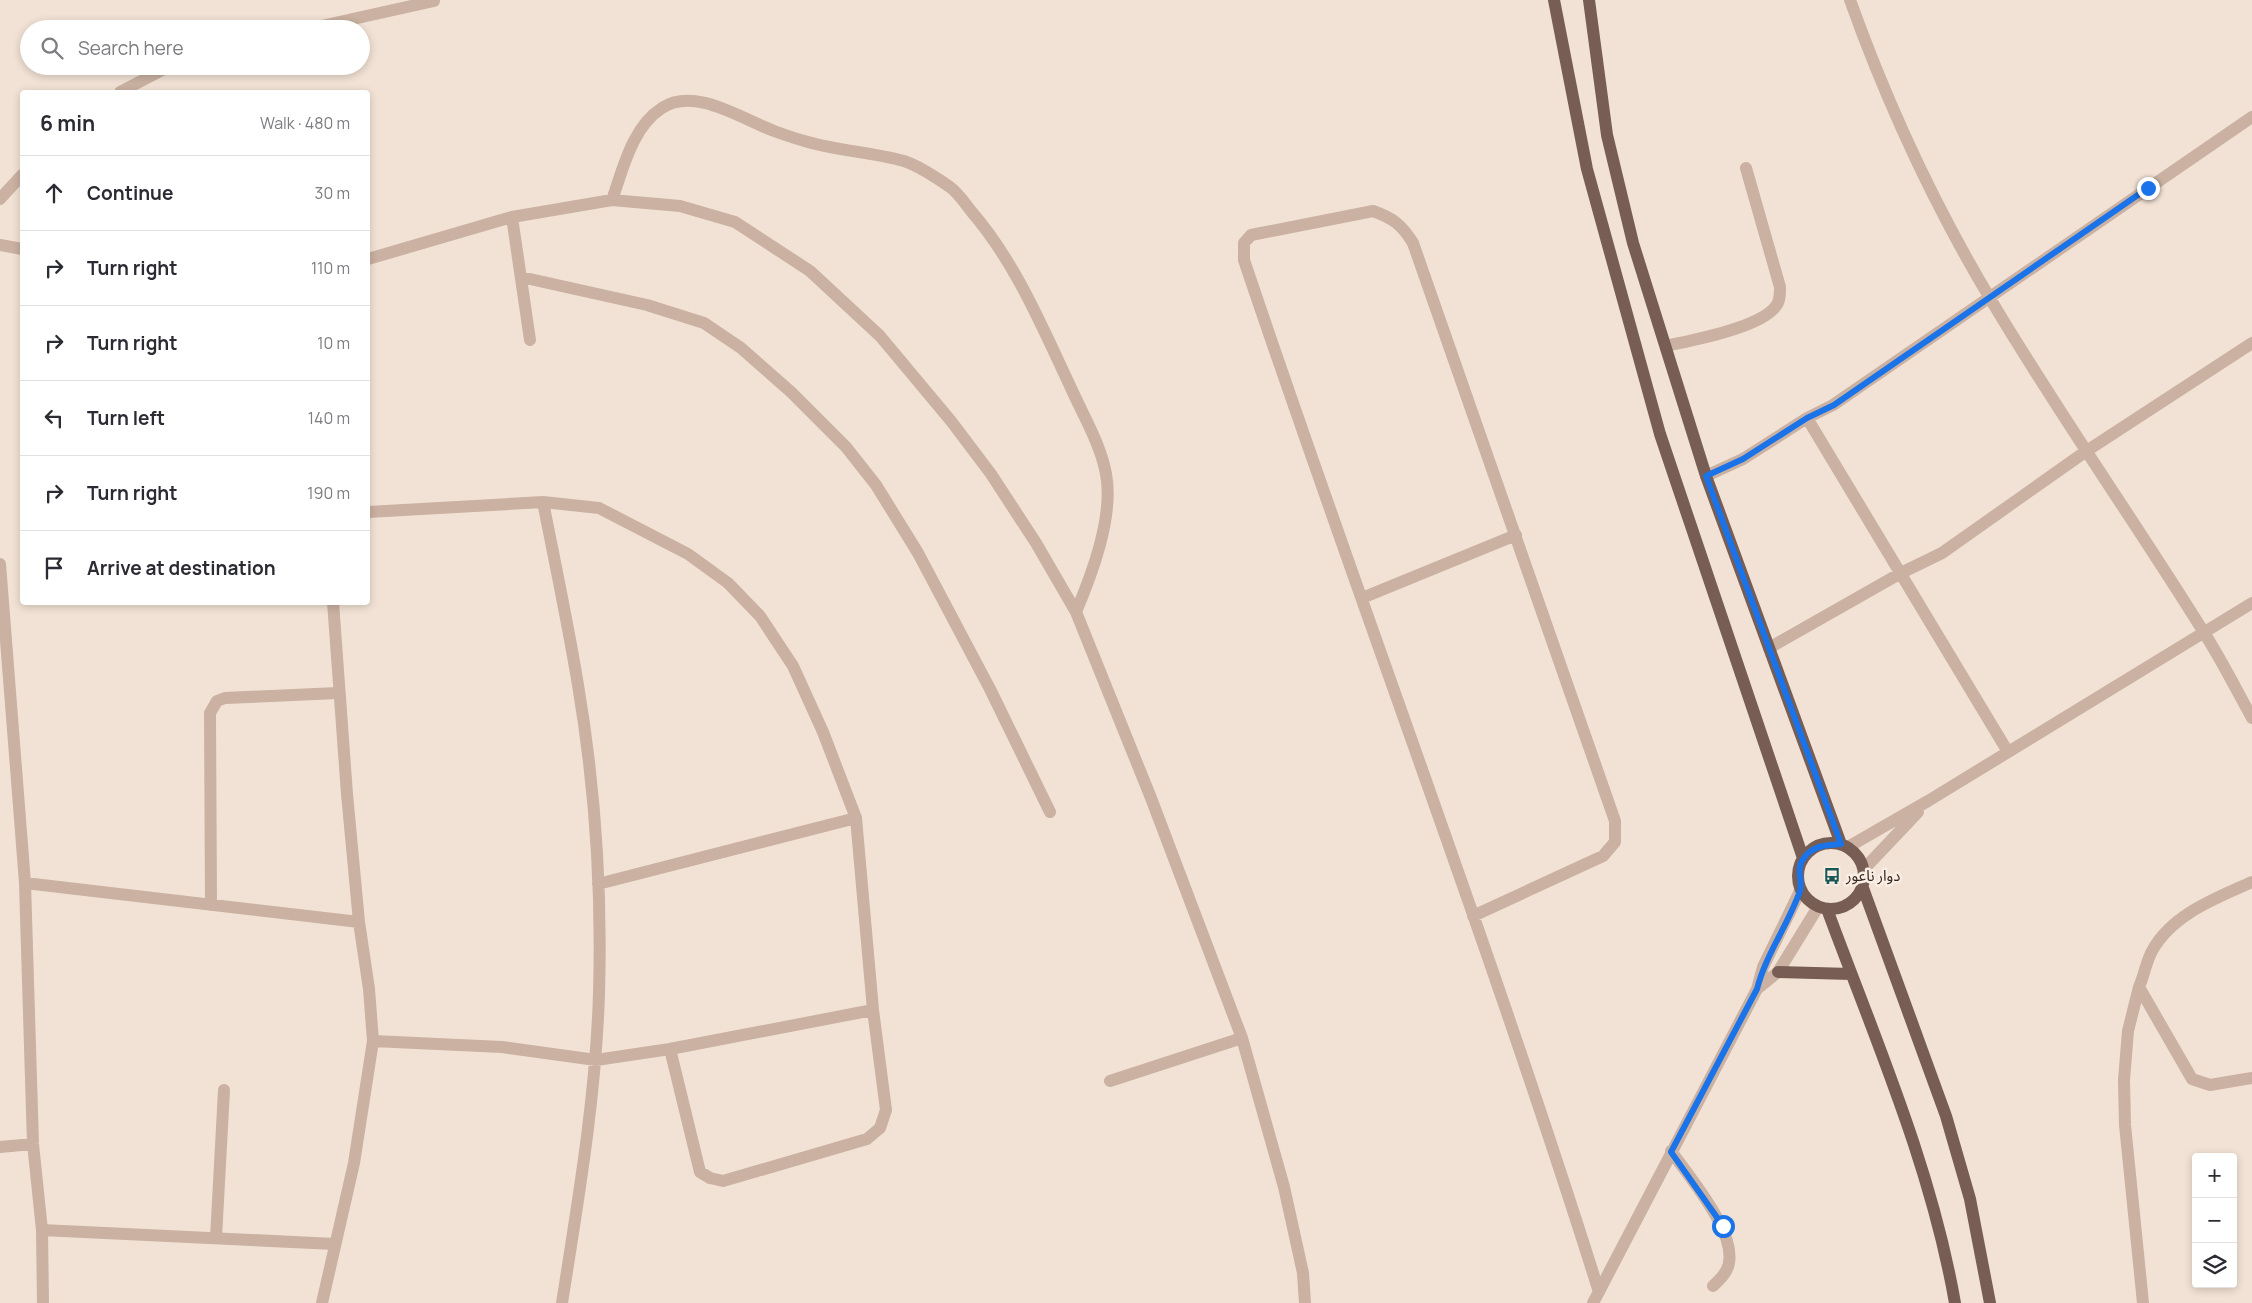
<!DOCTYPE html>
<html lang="en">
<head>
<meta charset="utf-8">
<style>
  :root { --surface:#fff; --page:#f2f2f3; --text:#2b2b33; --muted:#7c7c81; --line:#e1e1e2 }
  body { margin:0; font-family:Manrope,"Noto Sans Arabic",sans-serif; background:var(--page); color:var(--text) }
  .controls { position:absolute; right:15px; bottom:15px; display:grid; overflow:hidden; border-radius:5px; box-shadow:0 2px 8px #0003 }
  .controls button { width:45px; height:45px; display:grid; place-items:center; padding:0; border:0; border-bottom:1px solid var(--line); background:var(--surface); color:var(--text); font:25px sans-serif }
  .stop { position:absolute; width:15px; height:15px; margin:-11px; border:4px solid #1a73e8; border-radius:50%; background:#fff }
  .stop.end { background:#1a73e8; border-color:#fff; box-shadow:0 1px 5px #0008 }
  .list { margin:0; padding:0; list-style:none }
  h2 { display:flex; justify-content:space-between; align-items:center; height:65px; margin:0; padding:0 20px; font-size:21px }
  h2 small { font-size:16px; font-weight:400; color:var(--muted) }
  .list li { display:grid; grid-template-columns:32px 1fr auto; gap:15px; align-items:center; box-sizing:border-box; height:75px; padding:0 20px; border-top:1px solid var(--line) }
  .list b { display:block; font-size:19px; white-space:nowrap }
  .list em { font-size:16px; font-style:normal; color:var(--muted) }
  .icon { flex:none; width:28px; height:28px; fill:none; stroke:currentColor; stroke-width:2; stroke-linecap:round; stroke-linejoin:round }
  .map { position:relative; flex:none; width:2252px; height:1303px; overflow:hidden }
  .search { position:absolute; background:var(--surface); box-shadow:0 2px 8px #0003; left:20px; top:20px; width:350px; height:55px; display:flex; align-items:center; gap:12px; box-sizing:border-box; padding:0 18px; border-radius:28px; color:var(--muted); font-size:19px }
  .panel { position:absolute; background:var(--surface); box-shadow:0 2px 8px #0003; left:20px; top:90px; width:350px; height:515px; border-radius:5px }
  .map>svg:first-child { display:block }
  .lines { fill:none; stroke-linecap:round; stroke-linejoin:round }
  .minor { stroke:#cab1a1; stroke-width:12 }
  .major { stroke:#775d54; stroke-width:12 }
  .route { stroke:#1a73e8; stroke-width:6 }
  .labels { text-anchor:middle; stroke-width:5; stroke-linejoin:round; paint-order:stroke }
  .poi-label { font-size:15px; fill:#342824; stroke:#faede2; text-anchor:start }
</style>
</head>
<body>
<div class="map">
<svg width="2252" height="1303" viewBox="0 0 2252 1303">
  <rect width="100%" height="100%" fill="#f2e2d5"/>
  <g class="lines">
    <path class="minor" d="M 1850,0 C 1887,103 1934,205 1991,300 C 2058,413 2134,520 2203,631 C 2221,659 2236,689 2252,718
      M 308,29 L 434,1
      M 120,92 L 170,66
      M 0,199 L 22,175
      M 612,200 C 623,169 632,127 662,108 C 694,86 742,119 774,131 C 785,135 797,139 808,142 C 839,151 872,152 904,161 C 919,166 937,178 950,187 C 958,193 965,203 971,211 C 1016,263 1042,327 1071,388 C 1083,415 1101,445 1106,474 C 1114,516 1092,574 1076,612
      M 512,217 L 530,340
      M 0,245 L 22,249
      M 368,259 L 512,217 L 612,200 L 680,206 L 735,222 L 810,271 L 880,336 L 951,421 L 991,474 L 1036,543 L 1076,612 L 1151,798 L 1242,1038 L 1284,1187 L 1303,1273 L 1305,1303
      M 521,277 L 647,305 L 704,323 L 741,348 L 791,392 L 846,447 L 876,485 L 918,553 L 990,689 L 1050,812
      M 1666,346 C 1692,340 1760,328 1776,306 C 1780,301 1780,294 1780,287 L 1746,168
      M 1807,418 L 2008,752
      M 1706,476 L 1743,459 L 1807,418 L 1833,405 L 2252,117
      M 543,502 C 555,563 568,624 578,685 C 595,786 602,891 599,993 C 596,1097 578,1201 562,1303
      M 368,512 L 543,502 L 599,508 L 688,554 L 728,583 L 760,616 L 793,666 L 823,732 L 856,818 L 873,1010 L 670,1049 L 596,1060 L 502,1047 L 373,1041
      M 0,564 L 25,883 L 33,1144 L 42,1230 L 43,1303
      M 1362,598 L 1516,535
      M 1769,648 L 1901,573 L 1942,553 L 2085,452 L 2252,343
      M 1848,847 L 1928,801 L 2252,603
      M 1864,869 L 1918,812
      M 2252,882 C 2217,898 2172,914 2152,951 C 2146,962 2144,976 2139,987 L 2192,1079 L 2210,1085 L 2252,1078
      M 25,883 L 359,922
      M 598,884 L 856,818
      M 211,905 L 210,713 L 217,701 L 225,698 L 338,693
      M 1473,916 L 1603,856 L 1615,842 L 1615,821 L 1413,243 C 1402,225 1393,218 1373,211 L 1251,235 L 1244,243 L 1244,260 C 1360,605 1490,945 1599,1292
      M 2139,987 L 2128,1031 L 2124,1080 L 2125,1125 L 2143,1303
      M 1757,989 L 1778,972 L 1818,907
      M 670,1049 L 700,1172 L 710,1178 L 723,1181 L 867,1139 L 880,1128 L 886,1110 L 873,1010
      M 1110,1081 L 1242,1038
      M 0,1147 L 33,1144
      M 1671,1151 C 1689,1177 1744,1240 1726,1271 C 1723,1277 1717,1282 1713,1286
      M 42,1230 L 335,1244
      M 216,1238 L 224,1090
      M 322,1303 L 354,1163 L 373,1041 L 369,989 L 359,922 L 347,794 L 333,602
      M 1593,1303 L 1757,989 L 1763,967 L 1801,889"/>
    <path class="major" d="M 1554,0 L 1587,169 L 1660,434 L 1803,858
      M 1589,0 L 1607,135 L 1633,243 L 1706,476 L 1841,844
      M1798 876a33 33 0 1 1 66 0a33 33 0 1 1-66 0Z
      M 1863,888 L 1946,1116 L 1970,1199 L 1990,1303
      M 1827,909 C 1875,1039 1931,1166 1955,1303
      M 1778,972 L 1851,974"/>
  </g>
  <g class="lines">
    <path class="route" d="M 1723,1226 L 1671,1152 L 1757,989 C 1766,954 1788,925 1800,891 C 1803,880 1795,869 1804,858 C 1813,845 1827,845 1841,844 L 1706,476 L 1743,459 L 1807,418 L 1834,405 L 2148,188"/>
  </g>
  <defs>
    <g id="bus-bare" transform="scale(1.35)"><path d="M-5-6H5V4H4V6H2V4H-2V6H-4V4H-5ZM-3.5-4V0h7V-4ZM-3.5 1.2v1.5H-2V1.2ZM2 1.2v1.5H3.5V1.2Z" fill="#185756" stroke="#faede2" stroke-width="2.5" paint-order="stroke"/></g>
  </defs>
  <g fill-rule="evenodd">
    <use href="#bus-bare" x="1832" y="876"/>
  </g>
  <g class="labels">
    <g class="poi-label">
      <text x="1846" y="881">دوار ناعور</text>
    </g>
  </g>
</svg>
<div class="controls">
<button>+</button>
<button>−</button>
<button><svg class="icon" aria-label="layers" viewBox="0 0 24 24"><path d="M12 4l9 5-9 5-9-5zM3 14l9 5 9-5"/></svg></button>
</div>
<div class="stop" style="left:1723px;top:1226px"></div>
<div class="stop end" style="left:2148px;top:188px"></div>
<div class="search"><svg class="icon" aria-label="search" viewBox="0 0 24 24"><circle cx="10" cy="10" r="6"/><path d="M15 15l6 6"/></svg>Search here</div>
<section class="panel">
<h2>6 min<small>Walk · 480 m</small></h2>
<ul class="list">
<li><svg class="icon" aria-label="ahead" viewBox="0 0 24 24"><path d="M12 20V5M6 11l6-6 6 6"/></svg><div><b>Continue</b></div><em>30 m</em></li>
<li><svg class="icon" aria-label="right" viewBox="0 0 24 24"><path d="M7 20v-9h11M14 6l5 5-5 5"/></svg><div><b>Turn right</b></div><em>110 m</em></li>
<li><svg class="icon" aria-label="right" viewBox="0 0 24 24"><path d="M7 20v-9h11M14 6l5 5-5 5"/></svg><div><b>Turn right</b></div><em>10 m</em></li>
<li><svg class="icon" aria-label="left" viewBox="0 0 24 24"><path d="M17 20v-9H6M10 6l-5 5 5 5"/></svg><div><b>Turn left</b></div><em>140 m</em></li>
<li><svg class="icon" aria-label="right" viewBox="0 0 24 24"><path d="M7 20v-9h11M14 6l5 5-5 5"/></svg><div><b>Turn right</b></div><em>190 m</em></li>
<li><svg class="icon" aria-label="arrive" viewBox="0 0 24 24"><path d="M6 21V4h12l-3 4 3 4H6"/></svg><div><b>Arrive at destination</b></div></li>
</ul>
</section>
</div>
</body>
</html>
